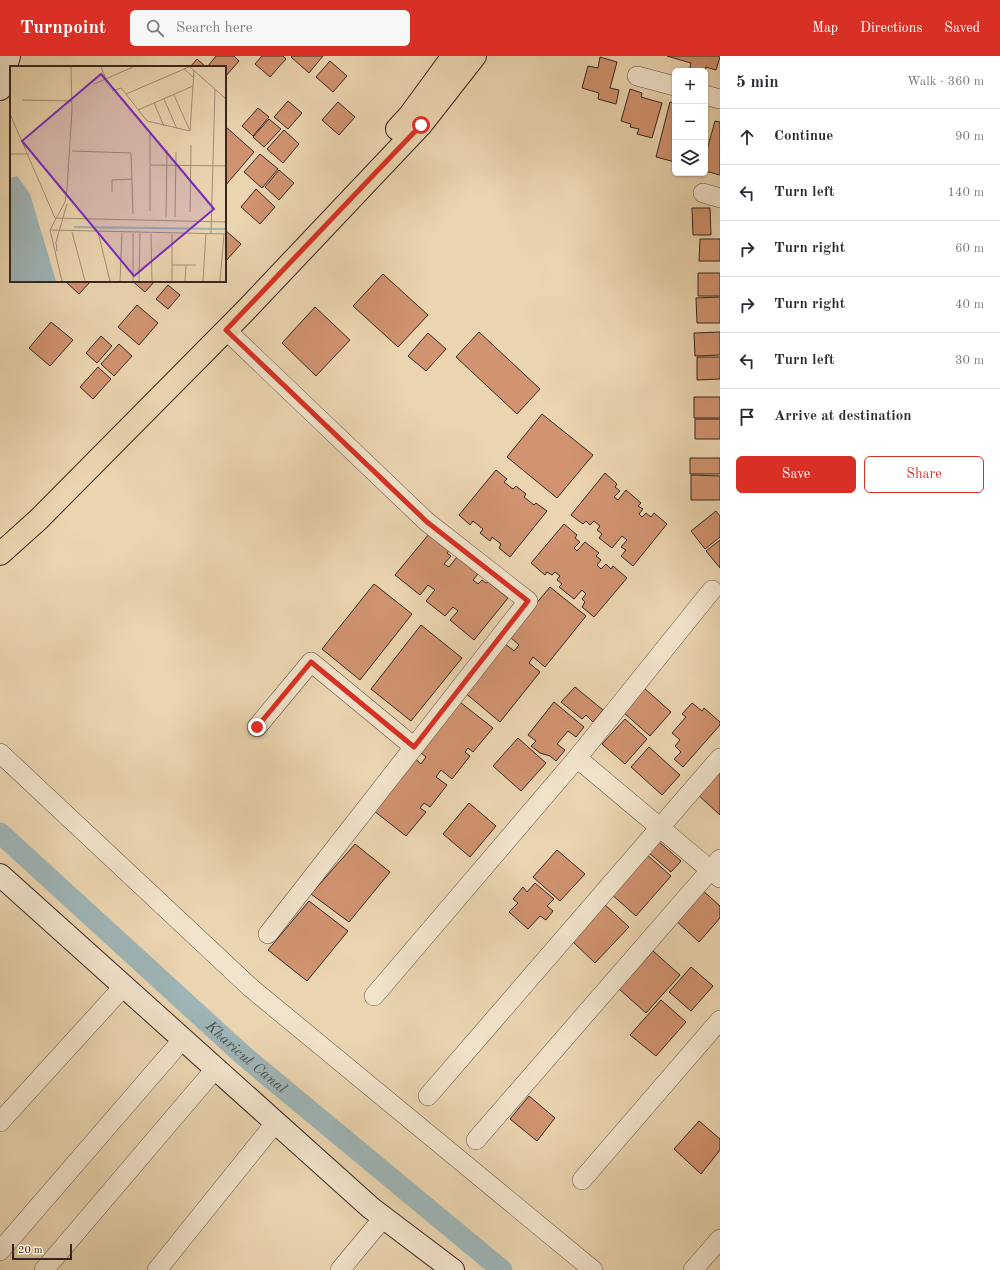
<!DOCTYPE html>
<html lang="en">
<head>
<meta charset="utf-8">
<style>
  :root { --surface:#fff; --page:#f7f7f7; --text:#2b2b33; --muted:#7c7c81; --line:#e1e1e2; --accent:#d93025 }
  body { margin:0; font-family:"Old Standard TT",serif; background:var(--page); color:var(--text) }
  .controls { position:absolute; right:12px; top:12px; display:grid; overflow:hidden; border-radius:6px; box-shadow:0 1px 3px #0004 }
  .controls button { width:36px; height:36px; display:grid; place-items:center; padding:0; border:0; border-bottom:1px solid var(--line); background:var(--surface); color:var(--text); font:20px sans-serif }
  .scale { position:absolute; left:12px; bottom:10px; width:60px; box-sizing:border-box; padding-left:4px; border:2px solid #36261f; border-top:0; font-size:11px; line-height:14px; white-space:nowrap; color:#36261f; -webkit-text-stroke:3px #f2e4cc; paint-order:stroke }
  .stop { position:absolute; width:12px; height:12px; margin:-9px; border:3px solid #d93025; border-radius:50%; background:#fff }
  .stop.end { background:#d93025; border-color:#fff; box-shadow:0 1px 4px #0008 }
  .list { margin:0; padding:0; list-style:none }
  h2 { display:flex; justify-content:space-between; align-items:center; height:52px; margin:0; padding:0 16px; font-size:17px }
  h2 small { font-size:13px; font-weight:400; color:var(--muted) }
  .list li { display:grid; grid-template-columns:26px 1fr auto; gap:12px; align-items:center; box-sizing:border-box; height:56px; padding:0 16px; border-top:1px solid var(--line) }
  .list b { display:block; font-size:15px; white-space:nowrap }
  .list em { font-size:13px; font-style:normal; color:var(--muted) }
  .actions { display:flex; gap:8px; padding:12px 16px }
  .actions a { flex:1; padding:9px 0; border:1px solid var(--accent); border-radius:6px; text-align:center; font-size:14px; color:var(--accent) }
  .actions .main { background:var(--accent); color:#fff }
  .icon { flex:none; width:22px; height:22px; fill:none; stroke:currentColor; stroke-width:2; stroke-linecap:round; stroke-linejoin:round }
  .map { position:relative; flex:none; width:720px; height:1214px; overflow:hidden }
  header { display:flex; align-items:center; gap:24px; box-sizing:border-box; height:56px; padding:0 20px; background:var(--accent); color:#fff }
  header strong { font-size:19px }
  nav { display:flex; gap:22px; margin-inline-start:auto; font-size:14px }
  .search { width:280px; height:36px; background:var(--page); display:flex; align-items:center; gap:10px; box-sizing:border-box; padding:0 14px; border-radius:6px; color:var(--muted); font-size:15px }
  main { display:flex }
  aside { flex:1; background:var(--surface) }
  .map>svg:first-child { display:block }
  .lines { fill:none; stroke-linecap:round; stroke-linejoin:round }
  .canal { stroke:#9eb5b7; stroke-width:21 }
  .building { fill:#d19370; stroke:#36261f }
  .street-casing { stroke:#635243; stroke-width:20 }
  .secondary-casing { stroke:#36261f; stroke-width:24 }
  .primary-casing { stroke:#36261f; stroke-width:24 }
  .street { stroke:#f2e4cc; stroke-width:19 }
  .secondary { stroke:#f2e4cc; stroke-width:22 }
  .primary { stroke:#ebd5b0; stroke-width:22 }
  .route { stroke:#d93025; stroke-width:5 }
  .labels { text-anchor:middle; stroke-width:3; stroke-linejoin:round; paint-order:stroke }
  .water-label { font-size:15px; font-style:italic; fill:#504a45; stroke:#f2e4cc }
  .inset-river { fill:none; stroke:#9eb5b7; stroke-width:2 }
  .inset-road { fill:none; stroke:#a38f76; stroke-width:1 }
  .view { fill:#7b2cbf; fill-opacity:0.15; stroke:#7b2cbf; stroke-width:2 }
  .inset-edge { fill:none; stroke:#36261f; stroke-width:2 }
</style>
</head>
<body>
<header>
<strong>Turnpoint</strong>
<div class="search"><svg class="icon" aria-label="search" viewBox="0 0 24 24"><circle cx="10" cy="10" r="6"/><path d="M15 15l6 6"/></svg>Search here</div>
<nav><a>Map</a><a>Directions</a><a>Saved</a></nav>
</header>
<main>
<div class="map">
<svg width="720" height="1214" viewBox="0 0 720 1214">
  <rect width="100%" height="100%" fill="#ebd5b0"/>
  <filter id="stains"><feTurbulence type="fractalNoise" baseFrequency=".005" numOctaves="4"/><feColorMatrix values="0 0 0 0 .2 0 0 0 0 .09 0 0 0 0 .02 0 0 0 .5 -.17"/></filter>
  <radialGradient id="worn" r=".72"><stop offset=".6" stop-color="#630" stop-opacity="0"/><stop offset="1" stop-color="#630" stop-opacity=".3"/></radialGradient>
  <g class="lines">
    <path class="canal" id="s1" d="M 0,777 L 244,1000 L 502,1214"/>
  </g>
  <path class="building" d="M 216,0 L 234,0 L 239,5 L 225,21 L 225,11 L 208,10 Z
    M 262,0 L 283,0 L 286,3 L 270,21 L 255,8 Z
    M 292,0 L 323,0 L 309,17 L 291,1 Z
    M 667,0 L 720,0 L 720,1 L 716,14 L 706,11 L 705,16 L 689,15 L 691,7 Z
    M 600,1 L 617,6 L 610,32 L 619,34 L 616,48 L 598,43 L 599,37 L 582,32 L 588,10 L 598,12 Z
    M 197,3 L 206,11 L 190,11 Z
    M 330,5 L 347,20 L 333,36 L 316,21 Z
    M 630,33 L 642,37 L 641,41 L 662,47 L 652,82 L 637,78 L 639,73 L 630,71 L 631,68 L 621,65 Z
    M 288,45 L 302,57 L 288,73 L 274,61 Z
    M 338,46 L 355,61 L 339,79 L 322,64 Z
    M 670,46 L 675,47 L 675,106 L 656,101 Z
    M 258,52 L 269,61 L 253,80 L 242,70 Z
    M 269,63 L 281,73 L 264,91 L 253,81 Z
    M 715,65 L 720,66 L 720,119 L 705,115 L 705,101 Z
    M 226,71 L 254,96 L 225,130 L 225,72 Z
    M 284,74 L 299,88 L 283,107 L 267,93 Z
    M 260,98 L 278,113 L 262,132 L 244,116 Z
    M 279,114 L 294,127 L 279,144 L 265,131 Z
    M 256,133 L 275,151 L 260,168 L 241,151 Z
    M 692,152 L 710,152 L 711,179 L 693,179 Z
    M 225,174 L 241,188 L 225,206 Z
    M 700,183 L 720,183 L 720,205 L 699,205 Z
    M 698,217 L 720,217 L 720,240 L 698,240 Z
    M 383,218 L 428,259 L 398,291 L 353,250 Z
    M 65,225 L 91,225 L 79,238 Z
    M 132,225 L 155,225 L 145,236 Z
    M 168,229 L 180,239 L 168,253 L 156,243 Z
    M 720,241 L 720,267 L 697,267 L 696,242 Z
    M 137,249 L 158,267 L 139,289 L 118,271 Z
    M 315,251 L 350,284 L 316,320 L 282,287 Z
    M 51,266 L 73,284 L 50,310 L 29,292 Z
    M 479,276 L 540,333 L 517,358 L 456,301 Z
    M 720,276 L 720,299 L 695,300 L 694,277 Z
    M 428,277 L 446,293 L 426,315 L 408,300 Z
    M 101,280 L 112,290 L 97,307 L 86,297 Z
    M 119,288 L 132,300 L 114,320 L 101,308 Z
    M 697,301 L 720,301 L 720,323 L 697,324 Z
    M 98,311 L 111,323 L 93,343 L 80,331 Z
    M 694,341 L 720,341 L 720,362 L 694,362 Z
    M 542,358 L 593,399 L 557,442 L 507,401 Z
    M 695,363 L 720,363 L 720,383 L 695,383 Z
    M 690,402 L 720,402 L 720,418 L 690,418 Z
    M 496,414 L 507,423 L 504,426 L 513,433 L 516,430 L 526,438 L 524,441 L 534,449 L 536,447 L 547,455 L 510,501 L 499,492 L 501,488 L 492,481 L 490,485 L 480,477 L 483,473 L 473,465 L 470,469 L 459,459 Z
    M 605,417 L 617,428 L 615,431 L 620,435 L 614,441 L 618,444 L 626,434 L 641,447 L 638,450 L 643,453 L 639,458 L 642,461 L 646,457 L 651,461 L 654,457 L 667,468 L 633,510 L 621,500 L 626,494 L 621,491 L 627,484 L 622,480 L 612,492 L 599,482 L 602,478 L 597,474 L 600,470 L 594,465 L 590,469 L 586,465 L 583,468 L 571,459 Z
    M 691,419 L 720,420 L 720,444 L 691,444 Z
    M 716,455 L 720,460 L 720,481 L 705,493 L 691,475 Z
    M 564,468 L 577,479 L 575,482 L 580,486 L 574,492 L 577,495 L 585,486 L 599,497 L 596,500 L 601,504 L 597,509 L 601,513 L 606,508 L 611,513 L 613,510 L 627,522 L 594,561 L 582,551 L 585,546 L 582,543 L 586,538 L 582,534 L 574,543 L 559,531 L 562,528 L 557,524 L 560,520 L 555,516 L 552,519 L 547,516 L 545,519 L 531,507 Z
    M 429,478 L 449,494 L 447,497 L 451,500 L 444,508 L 449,511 L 457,501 L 478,518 L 473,524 L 478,528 L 482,524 L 486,527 L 488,526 L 508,542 L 474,584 L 450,564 L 458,555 L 453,551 L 445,560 L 426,545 L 435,534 L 428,529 L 420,539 L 395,519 Z
    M 720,484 L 720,512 L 706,495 Z
    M 374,528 L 412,558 L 360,624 L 322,593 Z
    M 550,531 L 586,560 L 545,611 L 533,601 L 529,607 L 540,616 L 500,666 L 464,636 L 504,587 L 514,595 L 519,589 L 509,580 Z
    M 421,569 L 462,602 L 411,665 L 371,633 Z
    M 575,631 L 603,654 L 593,666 L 586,659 L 582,663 L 561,646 Z
    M 644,632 L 671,656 L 650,680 L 623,656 Z
    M 456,643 L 493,672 L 473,696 L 468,692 L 465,696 L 470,700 L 452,723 L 441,714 L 436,721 L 447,729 L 430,751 L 424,747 L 420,752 L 426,756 L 406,780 L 369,751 L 411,699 L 421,708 L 426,701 L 416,693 Z
    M 554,646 L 584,671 L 576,681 L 568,675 L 557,688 L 565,694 L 556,705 L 550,700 L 540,697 L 531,690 L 536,685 L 528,679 Z
    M 692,647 L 702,655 L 704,652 L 720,666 L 720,669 L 683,711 L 674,703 L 681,696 L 675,690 L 680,684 L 672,677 L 686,661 L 682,658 Z
    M 625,663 L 647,683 L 625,708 L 602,688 Z
    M 518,682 L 546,707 L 521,735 L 493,710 Z
    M 649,691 L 680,719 L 662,739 L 631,711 Z
    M 720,710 L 720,759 L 696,737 Z
    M 469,747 L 496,770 L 470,801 L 443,778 Z
    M 658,785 L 681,805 L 671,816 L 648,796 Z
    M 355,788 L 390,816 L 349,866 L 311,838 Z
    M 557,794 L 585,818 L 560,845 L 533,821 Z
    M 645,797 L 671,820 L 636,860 L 610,837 Z
    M 535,827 L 554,843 L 547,850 L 553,855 L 546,864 L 540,860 L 528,873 L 509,856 L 518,847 L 513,843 L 523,831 L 527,836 Z
    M 701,833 L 720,850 L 720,862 L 699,886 L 674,863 Z
    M 309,845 L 348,875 L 307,925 L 268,894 Z
    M 603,847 L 629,871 L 595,907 L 570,883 Z
    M 653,895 L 680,919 L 646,957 L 619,933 Z
    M 691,911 L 713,930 L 691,955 L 669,936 Z
    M 661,944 L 686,966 L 656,1000 L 630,979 Z
    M 529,1040 L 555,1062 L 537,1085 L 510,1063 Z
    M 699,1065 L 720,1083 L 720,1094 L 701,1118 L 674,1093 Z"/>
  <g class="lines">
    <g class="street-casing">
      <path id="street" d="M 637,20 L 675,30
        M 705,39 L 720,43
        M 703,137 L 720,142
        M 226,274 L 427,466 L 528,545 L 268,878
        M 257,671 L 311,606 L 414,691
        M 0,697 L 251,932 L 593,1214
        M 577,702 L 720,822
        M 374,940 L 577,702 L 712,534
        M 428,1040 L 720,702
        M 0,1066 L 124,930
        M 476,1084 L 720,803
        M 582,1124 L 720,964
        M 0,1195 L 183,983
        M 44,1214 L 216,1012
        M 157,1214 L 276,1066
        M 340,1214 L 384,1161
        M 693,1214 L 720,1183"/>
    </g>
    <g class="secondary-casing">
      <path id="secondary" d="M 0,33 L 9,0
        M 0,819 L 371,1152 L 453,1214"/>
    </g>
    <g class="primary-casing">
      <path id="primary" d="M 397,73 L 409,60 L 453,0
        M 0,498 L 39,463 L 246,254 L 421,69 L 475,0"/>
    </g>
    <use href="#street" class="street"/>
    <use href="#secondary" class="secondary"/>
    <use href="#primary" class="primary"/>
  </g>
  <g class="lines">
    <path class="route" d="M 257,671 L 311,606 L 414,691 L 528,545 L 427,466 L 226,274 L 421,69"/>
  </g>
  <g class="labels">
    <g class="water-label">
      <text dy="5" stroke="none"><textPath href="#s1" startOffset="333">Kharicut Canal</textPath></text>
    </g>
  </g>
  <g transform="translate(10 10)">
    <rect width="216" height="216" fill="#ebd5b0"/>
    <path d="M 7,110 L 20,128 L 46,215 L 0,215 L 0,112 Z" fill="#9eb5b7"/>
    <path class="inset-river" d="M 64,161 L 216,163"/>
    <path class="inset-road" d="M 91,1 L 96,13M 179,1 L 116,28 L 137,55 L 180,65 L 184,4M 180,1 L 216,33M 174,3 L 183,11M 84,18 L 123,1M 102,25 L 111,22 L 116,28M 164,29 L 180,65M 154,33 L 167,63M 12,34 L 62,35M 144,37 L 154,60M 128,44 L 183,20M 0,48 L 45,152 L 216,156M 140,68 L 140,145M 62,85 L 121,87 L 123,148M 0,88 L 19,88M 141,99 L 216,100M 102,126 L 102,114 L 122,113M 180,146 L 181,79M 156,151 L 157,84M 165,151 L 166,86M 40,164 L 216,168M 62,166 L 75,215M 88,166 L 100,215M 201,167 L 205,23M 141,168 L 142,215M 162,168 L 162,215M 47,185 L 46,176 L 57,138M 162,199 L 186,199M 52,215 L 40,164 L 55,136 L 57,123 L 62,44 L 61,1M 110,215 L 112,167M 123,215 L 123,167M 129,215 L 130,167M 175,215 L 176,199M 193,215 L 196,167M 210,215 L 214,168"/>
    <path class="view" d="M 91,8 L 204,143 L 124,210 L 12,75 Z"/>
    <rect width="216" height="216" class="inset-edge"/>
  </g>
  <rect width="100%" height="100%" filter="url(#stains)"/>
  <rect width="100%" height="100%" fill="url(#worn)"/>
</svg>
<div class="controls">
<button>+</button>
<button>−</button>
<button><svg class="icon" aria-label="layers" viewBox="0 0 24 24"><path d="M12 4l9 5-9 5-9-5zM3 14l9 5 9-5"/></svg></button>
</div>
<div class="scale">20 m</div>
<div class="stop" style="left:421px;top:69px"></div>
<div class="stop end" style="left:257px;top:671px"></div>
</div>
<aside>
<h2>5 min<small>Walk · 360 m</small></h2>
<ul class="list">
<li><svg class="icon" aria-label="ahead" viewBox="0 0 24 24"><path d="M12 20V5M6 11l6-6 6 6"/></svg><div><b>Continue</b></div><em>90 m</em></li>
<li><svg class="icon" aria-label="left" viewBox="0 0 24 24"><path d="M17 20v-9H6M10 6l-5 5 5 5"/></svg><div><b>Turn left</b></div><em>140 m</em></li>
<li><svg class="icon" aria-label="right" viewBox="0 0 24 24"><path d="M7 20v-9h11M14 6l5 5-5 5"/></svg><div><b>Turn right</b></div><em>60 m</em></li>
<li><svg class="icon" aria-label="right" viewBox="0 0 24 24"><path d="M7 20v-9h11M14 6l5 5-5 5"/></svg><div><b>Turn right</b></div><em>40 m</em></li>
<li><svg class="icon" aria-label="left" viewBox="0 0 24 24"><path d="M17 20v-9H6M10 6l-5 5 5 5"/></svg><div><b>Turn left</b></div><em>30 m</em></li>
<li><svg class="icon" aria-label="arrive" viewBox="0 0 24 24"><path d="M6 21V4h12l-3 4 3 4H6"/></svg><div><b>Arrive at destination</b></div></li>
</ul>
<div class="actions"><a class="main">Save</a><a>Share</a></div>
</aside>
</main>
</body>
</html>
